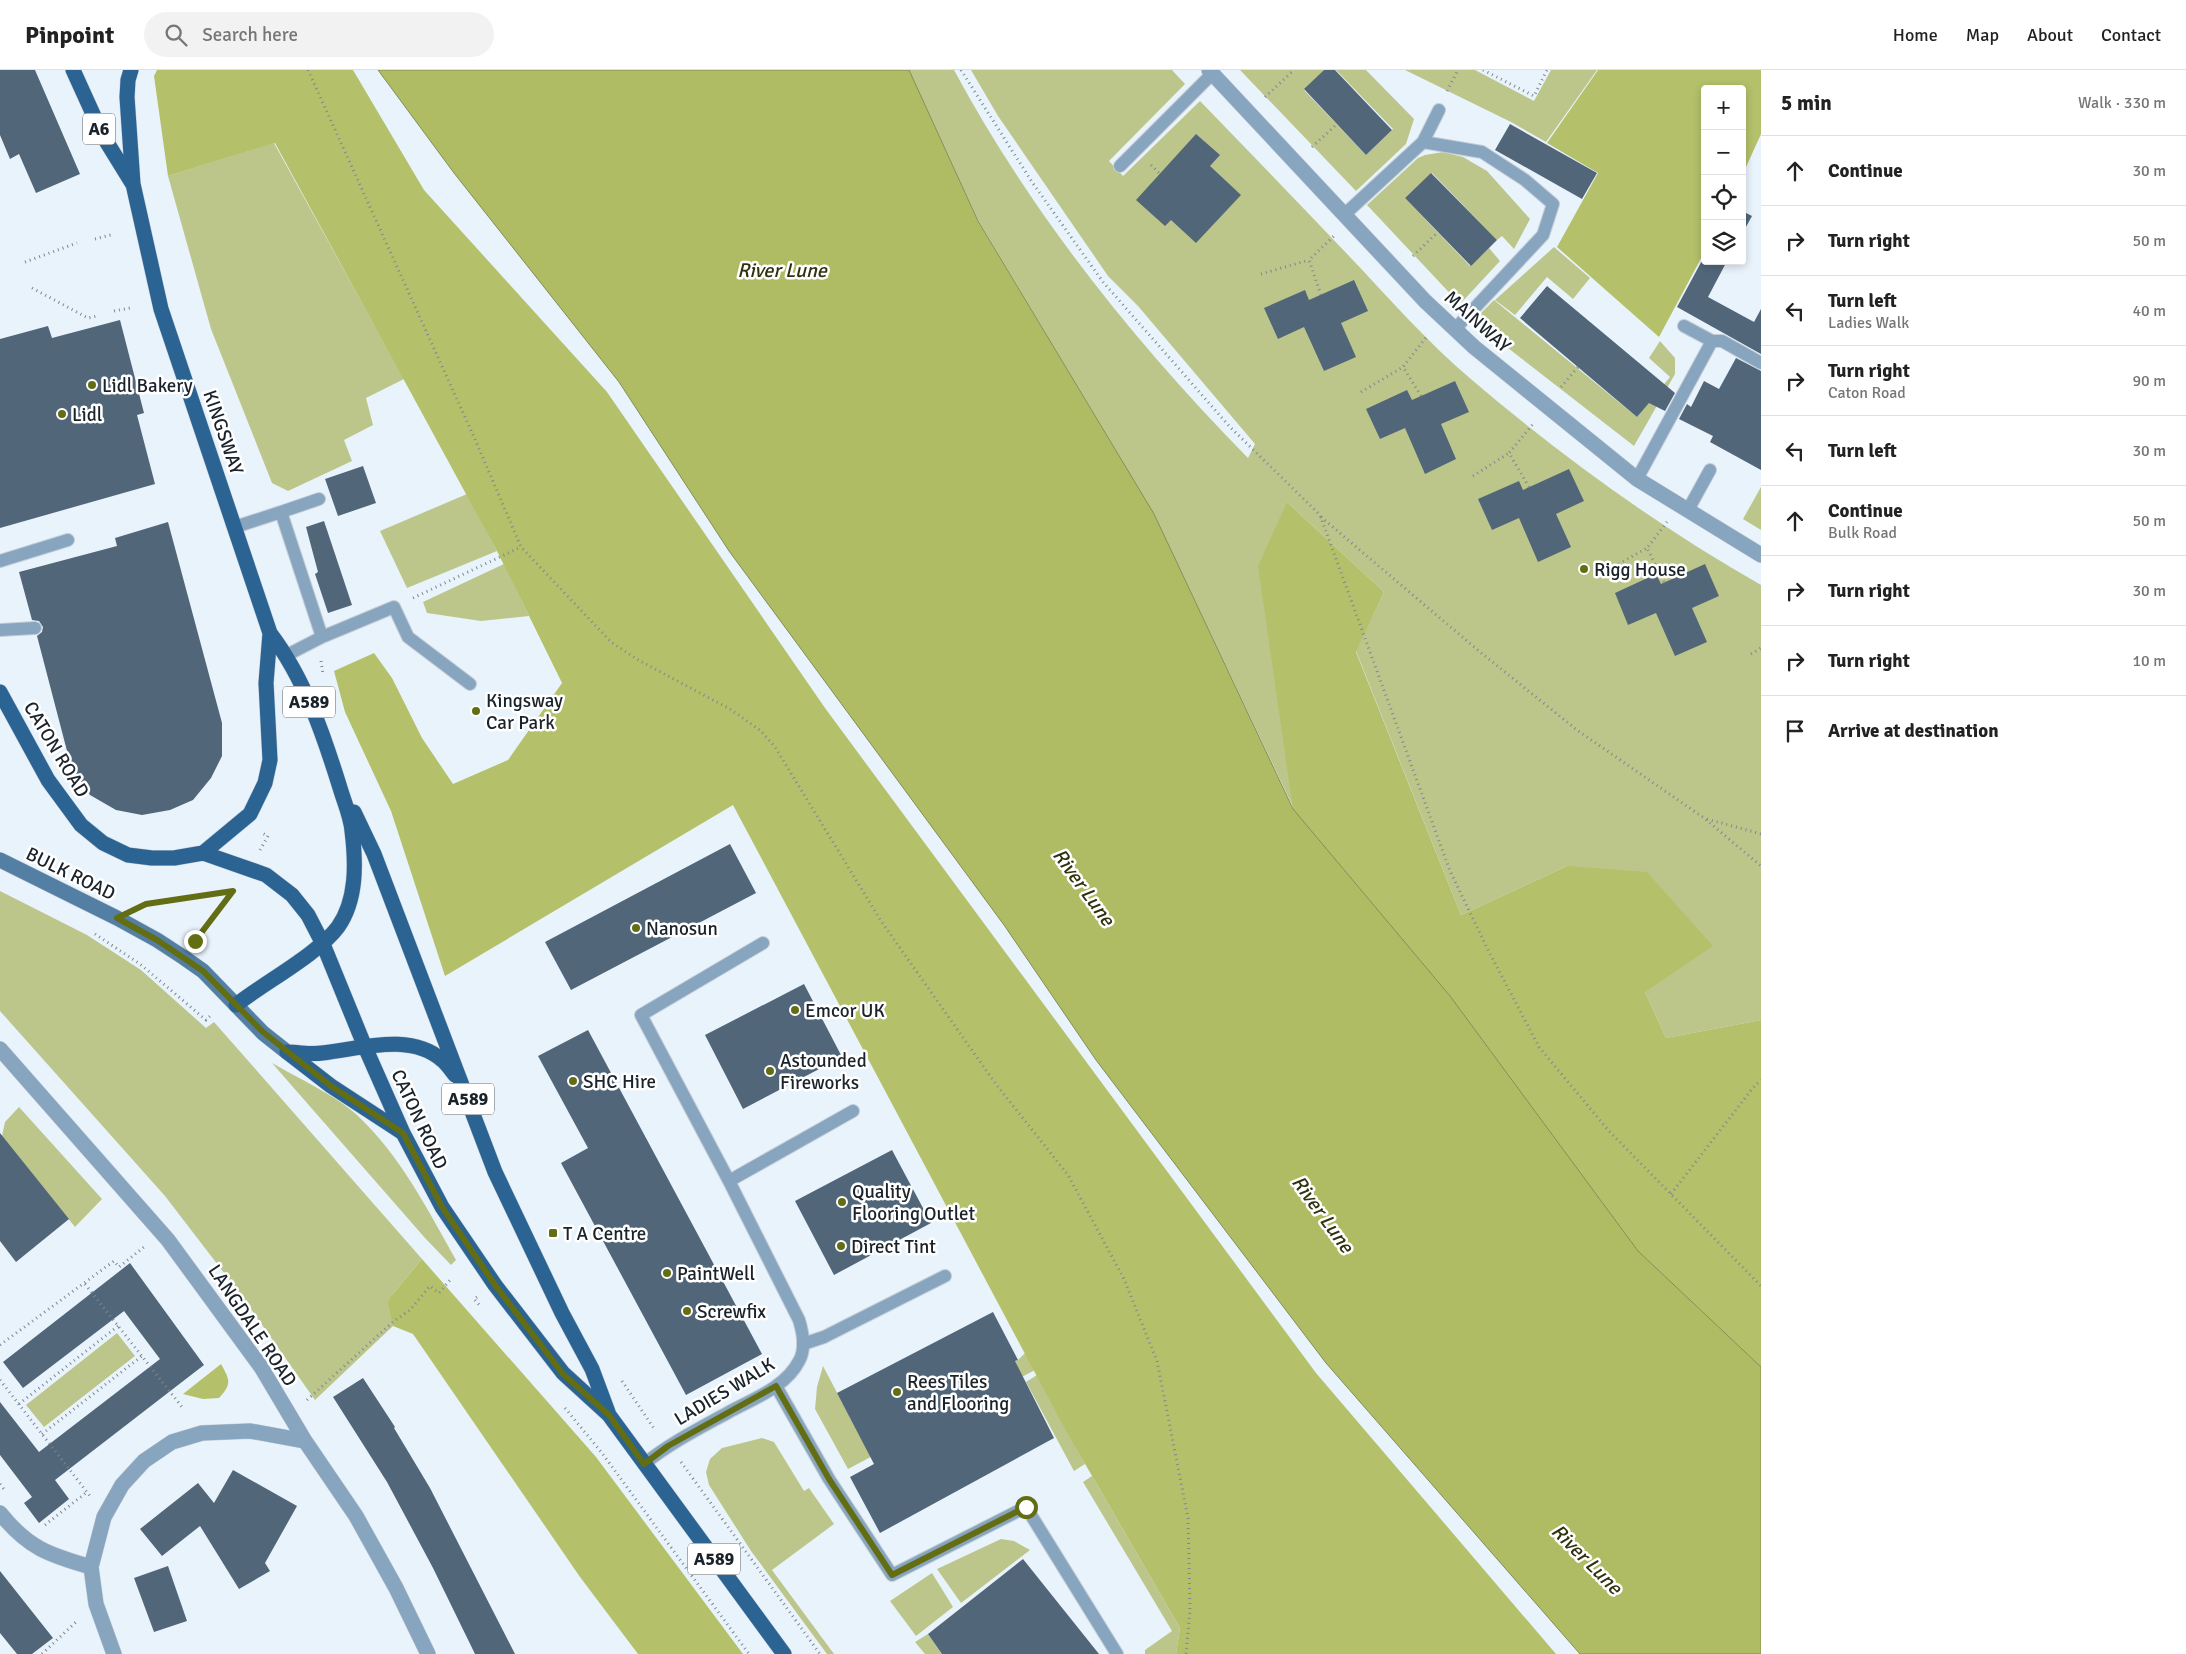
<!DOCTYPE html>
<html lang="en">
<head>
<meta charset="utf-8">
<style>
  :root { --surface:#fff; --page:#f2f2f2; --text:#222; --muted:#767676; --line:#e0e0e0 }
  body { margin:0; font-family:Signika,sans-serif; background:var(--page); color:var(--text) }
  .controls { position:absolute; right:15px; top:15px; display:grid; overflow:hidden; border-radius:5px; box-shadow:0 2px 8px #0003 }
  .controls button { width:45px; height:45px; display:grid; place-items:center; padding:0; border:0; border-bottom:1px solid var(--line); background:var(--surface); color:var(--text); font:25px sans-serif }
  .stop { position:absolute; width:15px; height:15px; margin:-11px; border:4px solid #636d14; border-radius:50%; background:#fff }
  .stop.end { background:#636d14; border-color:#fff; box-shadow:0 1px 5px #0008 }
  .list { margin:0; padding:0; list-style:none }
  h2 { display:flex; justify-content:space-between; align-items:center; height:65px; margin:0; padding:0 20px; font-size:21px }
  h2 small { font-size:16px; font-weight:400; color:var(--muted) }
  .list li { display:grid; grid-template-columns:32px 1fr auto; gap:15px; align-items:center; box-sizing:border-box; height:70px; padding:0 20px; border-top:1px solid var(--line) }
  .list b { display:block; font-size:19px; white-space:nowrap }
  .list p { margin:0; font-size:16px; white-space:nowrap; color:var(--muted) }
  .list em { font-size:16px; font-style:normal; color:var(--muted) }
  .icon { flex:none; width:28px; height:28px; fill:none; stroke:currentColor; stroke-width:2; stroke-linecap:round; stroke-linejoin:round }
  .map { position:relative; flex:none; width:1761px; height:1584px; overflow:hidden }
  header { display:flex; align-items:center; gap:30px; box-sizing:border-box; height:70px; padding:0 25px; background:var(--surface); border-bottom:1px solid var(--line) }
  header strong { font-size:24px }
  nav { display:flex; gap:28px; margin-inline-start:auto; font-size:18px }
  .search { width:350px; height:45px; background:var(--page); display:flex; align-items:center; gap:12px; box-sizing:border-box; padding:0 18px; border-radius:28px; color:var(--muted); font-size:19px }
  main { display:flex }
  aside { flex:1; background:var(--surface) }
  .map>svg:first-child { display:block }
  .green { fill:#bcc68b }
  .forest { fill:#b4c16a }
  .water { fill:#afbc64; stroke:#828e53 }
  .building { fill:#516679 }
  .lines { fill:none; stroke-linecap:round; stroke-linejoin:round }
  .lane-casing { stroke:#c4cdd6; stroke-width:14 }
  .street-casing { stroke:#c4cdd6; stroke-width:16 }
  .secondary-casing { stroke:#c4cdd6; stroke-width:16 }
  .primary-casing { stroke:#c4cdd6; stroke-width:16 }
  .path { stroke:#7f8891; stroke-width:3; stroke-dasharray:1 4; stroke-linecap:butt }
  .lane { stroke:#88a5bf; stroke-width:12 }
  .street { stroke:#88a5bf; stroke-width:15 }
  .secondary { stroke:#537fa5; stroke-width:15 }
  .primary { stroke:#2b6392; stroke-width:15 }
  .route { stroke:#636d14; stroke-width:6 }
  .poi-dot { fill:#636d14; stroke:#fff; stroke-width:2 }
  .labels { text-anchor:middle; stroke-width:5; stroke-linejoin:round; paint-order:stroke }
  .shield { fill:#fff; stroke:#5f646a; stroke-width:1 }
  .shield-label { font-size:18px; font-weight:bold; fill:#1a222a }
  .street-label { font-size:19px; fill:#1a222a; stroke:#fff }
  .poi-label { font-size:19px; fill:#1a222a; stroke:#fff; text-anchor:start }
  .water-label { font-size:20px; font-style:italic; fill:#2f330e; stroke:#fff }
</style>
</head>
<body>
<header>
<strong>Pinpoint</strong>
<div class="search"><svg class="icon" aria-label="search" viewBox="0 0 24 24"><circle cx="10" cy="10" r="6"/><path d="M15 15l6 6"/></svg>Search here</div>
<nav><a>Home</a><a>Map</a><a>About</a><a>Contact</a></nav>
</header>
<main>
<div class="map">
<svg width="1761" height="1584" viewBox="0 0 1761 1584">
  <rect width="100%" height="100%" fill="#e9f3fc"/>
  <path class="green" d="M 909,0 L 954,0 C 1031,143 1134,272 1248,388 L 1255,374 L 1138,236 L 1108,206 L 998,46 L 971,0 L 1172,0 L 1185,14 L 1109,91 L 1123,106 L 1200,31 C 1250,83 1300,134 1349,186 C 1389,228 1428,273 1472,310 C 1561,386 1659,457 1761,515 L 1761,950 L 1666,968 L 1645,922 L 1567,796 L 1461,845 L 1356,581 L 1384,522 L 1287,432 L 1294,739 L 1154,444 L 978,150 Z
    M 1240,0 L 1324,0 L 1304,20 L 1366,85 L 1393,59 L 1336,0 L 1366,0 L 1414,49 L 1406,74 L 1356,121 Z
    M 1405,0 L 1475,0 L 1534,31 L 1551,0 L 1597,0 L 1546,72 L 1511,52 Z
    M 274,73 L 404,309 L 366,328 L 373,355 L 344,370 L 352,391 L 288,421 L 272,413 L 211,259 L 168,106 Z
    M 1443,82 L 1463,87 L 1487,101 L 1530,149 L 1514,179 L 1502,166 L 1497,170 L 1432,103 L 1405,128 L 1470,196 L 1489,178 L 1500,191 L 1461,233 L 1459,233 L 1367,135 L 1418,88 L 1425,85 Z
    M 1554,177 L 1590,208 L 1573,229 L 1547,207 L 1515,245 L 1495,230 Z
    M 1494,230 L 1637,347 L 1670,307 L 1649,288 L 1660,271 L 1675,288 L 1675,304 L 1634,376 L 1508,278 L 1477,251 L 1480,244 Z
    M 1761,417 L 1761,460 L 1743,449 Z
    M 467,424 L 497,481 L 407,518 L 380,461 Z
    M 504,494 L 529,546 L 481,551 L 427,543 L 423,532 Z
    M 0,821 L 87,865 L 141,900 L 206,958 L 214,952 L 422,1189 L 391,1226 L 393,1256 L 315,1330 L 241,1225 L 165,1126 L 0,941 Z
    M 272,993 C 298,1008 335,1025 357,1045 C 400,1085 428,1140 456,1190 L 451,1195 L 425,1168 Z
    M 19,1037 L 102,1129 L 75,1157 L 2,1066 L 5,1052 Z
    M 117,1263 L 135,1286 L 44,1357 L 26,1335 Z
    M 1025,1283 L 1035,1300 L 848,1399 L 815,1339 L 817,1317 L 823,1296 L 862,1370 L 1018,1290 Z
    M 1037,1305 L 1085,1394 L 1074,1401 L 1026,1312 Z
    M 762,1368 L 774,1372 L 804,1421 L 809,1418 L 834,1454 L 772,1500 L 834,1584 L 827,1584 L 751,1481 L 709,1415 L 706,1402 L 710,1389 L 722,1378 Z
    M 1092,1406 L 1180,1558 L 1176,1584 L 1145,1584 L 1145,1580 L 1172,1561 L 1083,1412 Z
    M 1001,1469 L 1014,1471 L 1030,1480 L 961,1533 L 937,1499 Z
    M 932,1503 L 953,1537 L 916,1566 L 890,1531 Z
    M 928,1564 L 942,1584 L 925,1584 L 915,1572 Z"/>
  <path class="forest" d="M 157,0 L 353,0 L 424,120 L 607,322 L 825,638 L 1316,1303 L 1556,1584 L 1176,1584 L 1180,1558 L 1066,1361 L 733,735 L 445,906 L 391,741 L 345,642 L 334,601 L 374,583 L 392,608 L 422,668 L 453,714 L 508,690 L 562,613 L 497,481 L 275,73 L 168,106 L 154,6 Z
    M 1598,0 L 1761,0 L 1761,64 L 1742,106 L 1742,19 L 1705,19 L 1705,181 L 1659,267 L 1557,177 L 1598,103 L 1547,73 Z
    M 1287,432 L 1384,522 L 1356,582 L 1461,845 L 1567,796 L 1647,802 L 1713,876 L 1645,922 L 1666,968 L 1761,950 L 1761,1297 L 1638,1181 L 1450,926 L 1293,739 L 1258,496 Z
    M 422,1189 L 596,1387 L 743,1584 L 638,1584 L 580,1507 L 413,1264 L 393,1256 L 388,1233 L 391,1226 Z
    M 221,1294 C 230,1310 232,1314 219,1328 L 203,1329 L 183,1324 Z"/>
  <path class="water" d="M 378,0 L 909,0 L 978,151 L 1154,444 L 1293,739 L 1450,926 L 1638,1181 L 1761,1297 L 1761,1584 L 1580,1584 L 1326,1293 L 1096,990 L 1004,855 L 729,481 L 619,312 L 454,103 Z"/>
  <path class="building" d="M 0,0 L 35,0 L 80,104 L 36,123 L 19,84 L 10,89 L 0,65 Z
    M 1324,0 L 1335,0 L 1392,60 L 1366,85 L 1304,19 Z
    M 1510,54 L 1597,103 L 1582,129 L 1495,80 Z
    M 1196,64 L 1220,85 L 1210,96 L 1241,125 L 1196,173 L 1171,150 L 1165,156 L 1136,130 Z
    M 1431,103 L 1497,170 L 1471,196 L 1405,128 Z
    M 1742,141 L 1752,146 L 1742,164 Z
    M 1705,185 L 1705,191 L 1727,191 L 1708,227 L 1754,252 L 1761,239 L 1761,284 L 1677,237 Z
    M 1354,210 L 1368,241 L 1341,253 L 1356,287 L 1324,301 L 1304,257 L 1278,269 L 1264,238 L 1305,220 L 1309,230 Z
    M 1547,216 L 1675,323 L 1665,341 L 1649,333 L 1637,347 L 1520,248 Z
    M 120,250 L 144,343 L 137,345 L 155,414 L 0,458 L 0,269 L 48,256 L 52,268 Z
    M 1736,288 L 1761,301 L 1761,400 L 1710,372 L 1713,366 L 1679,349 L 1687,334 L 1691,337 L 1704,311 L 1719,319 Z
    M 1455,311 L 1469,342 L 1441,354 L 1456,389 L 1425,404 L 1405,358 L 1380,369 L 1366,339 L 1407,320 L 1412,330 Z
    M 363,396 L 376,433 L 338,446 L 325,409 Z
    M 1569,399 L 1584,431 L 1556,444 L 1571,477 L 1538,492 L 1519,448 L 1492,460 L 1478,429 L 1519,411 L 1523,420 Z
    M 324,451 L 352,535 L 328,543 L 315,504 L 318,502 L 306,457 Z
    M 168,452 L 222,653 L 222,686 L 211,708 L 193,730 L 170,740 L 142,745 L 116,740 L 90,725 L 72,700 L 37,566 L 42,562 L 43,557 L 39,551 L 32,550 L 19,502 L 117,476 L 115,468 Z
    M 1705,494 L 1719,526 L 1692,538 L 1707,572 L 1675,586 L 1656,543 L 1628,555 L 1615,523 L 1656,504 L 1661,514 Z
    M 730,774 L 756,823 L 571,920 L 545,872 Z
    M 804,914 L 842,987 L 743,1039 L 705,965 Z
    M 588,960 L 762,1284 L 686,1325 L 561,1093 L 588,1078 L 538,986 Z
    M 0,1063 L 69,1149 L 16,1192 L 0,1171 Z
    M 892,1080 L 931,1153 L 834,1205 L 795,1131 Z
    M 130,1193 L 204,1295 L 55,1410 L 69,1429 L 39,1453 L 24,1433 L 32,1427 L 0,1385 L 0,1332 L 39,1382 L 160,1289 L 124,1241 L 23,1318 L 3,1292 Z
    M 993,1242 L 1018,1290 L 1015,1291 L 1054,1368 L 880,1463 L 850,1407 L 874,1394 L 837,1323 Z
    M 363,1308 L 395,1357 L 394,1358 L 430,1418 L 515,1584 L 475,1584 L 433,1498 L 387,1412 L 333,1327 Z
    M 233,1400 L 297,1436 L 265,1493 L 270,1501 L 239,1519 L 200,1456 L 162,1486 L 140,1459 L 198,1413 L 214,1433 Z
    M 1023,1489 L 1099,1584 L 942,1584 L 928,1564 Z
    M 168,1496 L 187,1551 L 154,1562 L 134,1508 Z
    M 0,1501 L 53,1568 L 32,1584 L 17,1584 L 0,1563 Z"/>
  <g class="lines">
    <g class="lane-casing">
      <path id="lane" d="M 1423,72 L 1439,40
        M 1120,96 L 1212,4
        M 1345,144 L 1423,72 L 1482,82 L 1525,110 L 1553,134 L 1543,165 L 1455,259
        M 1684,256 L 1712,271
        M 1637,409 L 1712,271 L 1722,271 L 1761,293
        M 319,429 L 281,442 L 322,567
        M 1688,440 L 1710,400
        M 235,457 L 281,442
        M 0,491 L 68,470
        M 0,560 L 35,558
        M 287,585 L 322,567 L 394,537 L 408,567 L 470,614
        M 729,1111 L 853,1041
        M 803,1274 L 824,1267 L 945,1206
        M 776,1316 L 829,1409 L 892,1505 L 1026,1437 L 1117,1584
        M 644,1394 C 670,1373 700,1358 729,1342 C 753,1329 786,1317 799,1291 C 806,1279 803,1263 799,1250 L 729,1111 L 641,945 L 763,873"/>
    </g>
    <g class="street-casing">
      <path id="street" d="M 1209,0 L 1425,231 L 1474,277 L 1637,409 L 1761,485
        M 0,979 L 168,1170 L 261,1297 L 305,1371 L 356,1446 L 396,1518 L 428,1584
        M 0,1443 C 28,1478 49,1485 91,1497
        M 114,1584 L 96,1534 L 91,1497 L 104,1447 L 122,1415 L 144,1391 L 172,1372 L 202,1363 L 250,1361 L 305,1371"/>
    </g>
    <g class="secondary-casing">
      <path id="secondary" d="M 0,790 L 117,848 L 157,870 L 183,887 L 203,901 L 263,963 L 287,982"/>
    </g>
    <g class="primary-casing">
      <path id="primary" d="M 73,0 L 103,66 L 132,113
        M 131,0 L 128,10 L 127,27 L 133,114 L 161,239 L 270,563 C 305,609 324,666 341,721 C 345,734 351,748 352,761 C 356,793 357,830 338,857 C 317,885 265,912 236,935
        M 0,622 L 48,710 L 81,755 L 103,773 L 128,785 L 152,788 L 174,788 L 203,783 L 250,744 L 265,713 L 270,690 L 266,613 L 270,563
        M 354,742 L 374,784 L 495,1102 L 562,1243 L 592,1299 L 608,1342
        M 203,783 L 266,805 L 292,825 L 308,845 L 323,874 L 365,977 L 403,1063 L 442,1137 L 495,1215 L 563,1303 L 609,1345 L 784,1584
        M 287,982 C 299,982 311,985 322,983 C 360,979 410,962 442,990 C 447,994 451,1000 455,1005
        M 287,982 L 331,1016 L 403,1063"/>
    </g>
    <path class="path" d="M 308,0 L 474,367 L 521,477 L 611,572 L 640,591 L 730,639 L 761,661 L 775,677 L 881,851 L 995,1013 L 1068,1105 L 1124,1209 L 1157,1291 L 1188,1448 L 1190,1540 L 1186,1584
      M 961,0 L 1032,112 L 1103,212 L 1230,357 L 1320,445 L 1450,801 L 1487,878 L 1539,977 L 1608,1060 L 1761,1216
      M 1483,0 L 1534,26 L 1547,0
      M 1447,21 L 1458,0
      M 1265,27 L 1294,0
      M 1312,77 L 1337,54
      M 1151,95 L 1160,104
      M 95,169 L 114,164
      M 1413,186 L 1438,162
      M 25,192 L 77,173
      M 1261,204 L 1309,190
      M 32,218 L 88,248 L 97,246
      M 1321,225 L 1309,190 L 1334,166
      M 114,241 L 130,238
      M 1561,317 L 1578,297
      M 1361,322 L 1403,297
      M 1421,326 L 1403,297 L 1428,265
      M 1473,406 L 1509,383
      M 1529,417 L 1509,383 L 1533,354
      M 1321,447 L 1480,582 L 1577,660 L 1704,748 L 1761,796
      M 1610,499 L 1647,478
      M 1664,512 L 1647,478 L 1667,452
      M 413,528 L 521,477
      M 1751,584 L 1761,578
      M 321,591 L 323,604
      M 1707,749 L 1761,764
      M 260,780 L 268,766 L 262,763
      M 142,836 L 233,821
      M 95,864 L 140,894 L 206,950 L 212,944
      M 197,869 L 234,820
      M 1671,1124 L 1752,1019 L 1761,1010
      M 85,1214 L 182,1337
      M 477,1227 L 474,1229 L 481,1237
      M 0,1275 L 114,1191 L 119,1197 L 144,1177
      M 0,1310 L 90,1426
      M 622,1311 L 655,1360
      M 307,1330 L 394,1251 L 410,1240 L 430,1216 L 439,1223 L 451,1209
      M 19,1334 L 118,1256
      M 565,1338 L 602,1383 L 749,1584
      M 42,1364 L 142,1286
      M 681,1392 L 820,1584
      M 0,1414 L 6,1422
      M 45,1455 L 87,1422
      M 42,1584 L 78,1550"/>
    <use href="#lane" class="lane"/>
    <use href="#street" class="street"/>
    <use href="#secondary" class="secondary"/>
    <use href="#primary" class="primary"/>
  </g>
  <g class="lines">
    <path class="route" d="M 195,871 L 233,821 L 146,834 L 117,848 L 157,870 L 203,901 L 263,962 L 331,1016 L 403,1063 L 442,1137 L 495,1215 L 563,1304 L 609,1345 L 644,1394 L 668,1376 L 776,1316 L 829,1409 L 892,1505 L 1026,1437"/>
  </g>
  <g class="poi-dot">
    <circle cx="92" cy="315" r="5"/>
    <circle cx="62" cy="344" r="5"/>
    <circle cx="1584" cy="499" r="5"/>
    <circle cx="476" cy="641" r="5"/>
    <circle cx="636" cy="858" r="5"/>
    <circle cx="795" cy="940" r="5"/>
    <circle cx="770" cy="1001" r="5"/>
    <circle cx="573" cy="1011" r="5"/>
    <circle cx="842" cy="1132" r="5"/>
    <rect x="548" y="1158" width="10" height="10" rx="2.5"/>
    <circle cx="841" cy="1176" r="5"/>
    <circle cx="667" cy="1203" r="5"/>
    <circle cx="687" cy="1241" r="5"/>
    <circle cx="897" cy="1322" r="5"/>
  </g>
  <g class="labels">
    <g class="shield">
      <rect x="83" y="43.5" width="32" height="31" rx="4"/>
      <rect x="283" y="616.5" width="52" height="31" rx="4"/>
      <rect x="442" y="1013.5" width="52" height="31" rx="4"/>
      <rect x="688" y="1473.5" width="52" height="31" rx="4"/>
    </g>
    <g class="shield-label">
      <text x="99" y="65">A6</text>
      <text x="309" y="638">A589</text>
      <text x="468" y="1035">A589</text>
      <text x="714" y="1495">A589</text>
    </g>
    <g class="street-label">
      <text transform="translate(1478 251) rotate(42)" y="7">MAINWAY</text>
      <text transform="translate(224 362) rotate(71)" y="7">KINGSWAY</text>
      <text transform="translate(57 679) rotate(59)" y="7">CATON ROAD</text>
      <text transform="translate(71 803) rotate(26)" y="7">BULK ROAD</text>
      <text transform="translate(420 1049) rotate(65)" y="7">CATON ROAD</text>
      <text transform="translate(253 1255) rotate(56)" y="7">LANGDALE ROAD</text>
      <text transform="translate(724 1321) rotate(-31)" y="7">LADIES WALK</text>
    </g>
    <g class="poi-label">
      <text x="102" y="322">Lidl Bakery</text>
      <text x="72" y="351">Lidl</text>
      <text x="1594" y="506">Rigg House</text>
      <text x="486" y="637">Kingsway<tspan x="486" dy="22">Car Park</tspan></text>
      <text x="646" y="865">Nanosun</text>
      <text x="805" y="947">Emcor UK</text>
      <text x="780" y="997">Astounded<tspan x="780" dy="22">Fireworks</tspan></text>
      <text x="583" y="1018">SHC Hire</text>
      <text x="852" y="1128">Quality<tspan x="852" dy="22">Flooring Outlet</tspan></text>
      <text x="563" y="1170">T A Centre</text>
      <text x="851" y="1183">Direct Tint</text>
      <text x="677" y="1210">PaintWell</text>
      <text x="697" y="1248">Screwfix</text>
      <text x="907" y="1318">Rees Tiles<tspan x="907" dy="22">and Flooring</tspan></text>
    </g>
    <g class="water-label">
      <text x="782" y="207">River Lune</text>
      <text transform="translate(1084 817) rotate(54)" y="7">River Lune</text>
      <text transform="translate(1323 1144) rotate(54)" y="7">River Lune</text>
      <text transform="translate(1587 1489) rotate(45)" y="7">River Lune</text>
    </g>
  </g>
</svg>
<div class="controls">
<button>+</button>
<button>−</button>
<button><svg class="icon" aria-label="locate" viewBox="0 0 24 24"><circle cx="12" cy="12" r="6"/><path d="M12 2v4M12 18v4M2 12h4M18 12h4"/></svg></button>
<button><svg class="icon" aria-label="layers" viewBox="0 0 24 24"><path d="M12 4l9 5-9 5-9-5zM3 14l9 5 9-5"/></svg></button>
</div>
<div class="stop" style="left:1026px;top:1437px"></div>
<div class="stop end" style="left:195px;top:871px"></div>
</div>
<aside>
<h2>5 min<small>Walk · 330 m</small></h2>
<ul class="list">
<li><svg class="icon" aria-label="ahead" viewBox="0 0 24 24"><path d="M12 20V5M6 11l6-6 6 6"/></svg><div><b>Continue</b></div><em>30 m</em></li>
<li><svg class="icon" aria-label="right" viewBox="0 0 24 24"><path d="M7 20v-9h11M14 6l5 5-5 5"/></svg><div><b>Turn right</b></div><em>50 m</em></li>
<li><svg class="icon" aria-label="left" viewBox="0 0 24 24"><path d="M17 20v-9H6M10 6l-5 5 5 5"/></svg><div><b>Turn left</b><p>Ladies Walk</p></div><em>40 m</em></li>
<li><svg class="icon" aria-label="right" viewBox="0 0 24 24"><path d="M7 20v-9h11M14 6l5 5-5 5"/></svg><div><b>Turn right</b><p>Caton Road</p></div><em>90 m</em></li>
<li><svg class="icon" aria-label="left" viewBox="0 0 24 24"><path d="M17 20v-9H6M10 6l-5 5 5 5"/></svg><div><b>Turn left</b></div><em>30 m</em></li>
<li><svg class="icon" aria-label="ahead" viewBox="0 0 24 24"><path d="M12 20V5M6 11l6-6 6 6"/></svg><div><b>Continue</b><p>Bulk Road</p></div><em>50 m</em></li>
<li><svg class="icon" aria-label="right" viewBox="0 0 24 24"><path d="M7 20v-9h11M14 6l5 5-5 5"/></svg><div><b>Turn right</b></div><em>30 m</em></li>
<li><svg class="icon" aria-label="right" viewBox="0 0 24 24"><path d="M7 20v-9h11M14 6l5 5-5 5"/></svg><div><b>Turn right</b></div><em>10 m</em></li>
<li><svg class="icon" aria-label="arrive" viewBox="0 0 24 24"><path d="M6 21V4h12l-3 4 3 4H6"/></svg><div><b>Arrive at destination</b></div></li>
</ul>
</aside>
</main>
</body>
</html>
